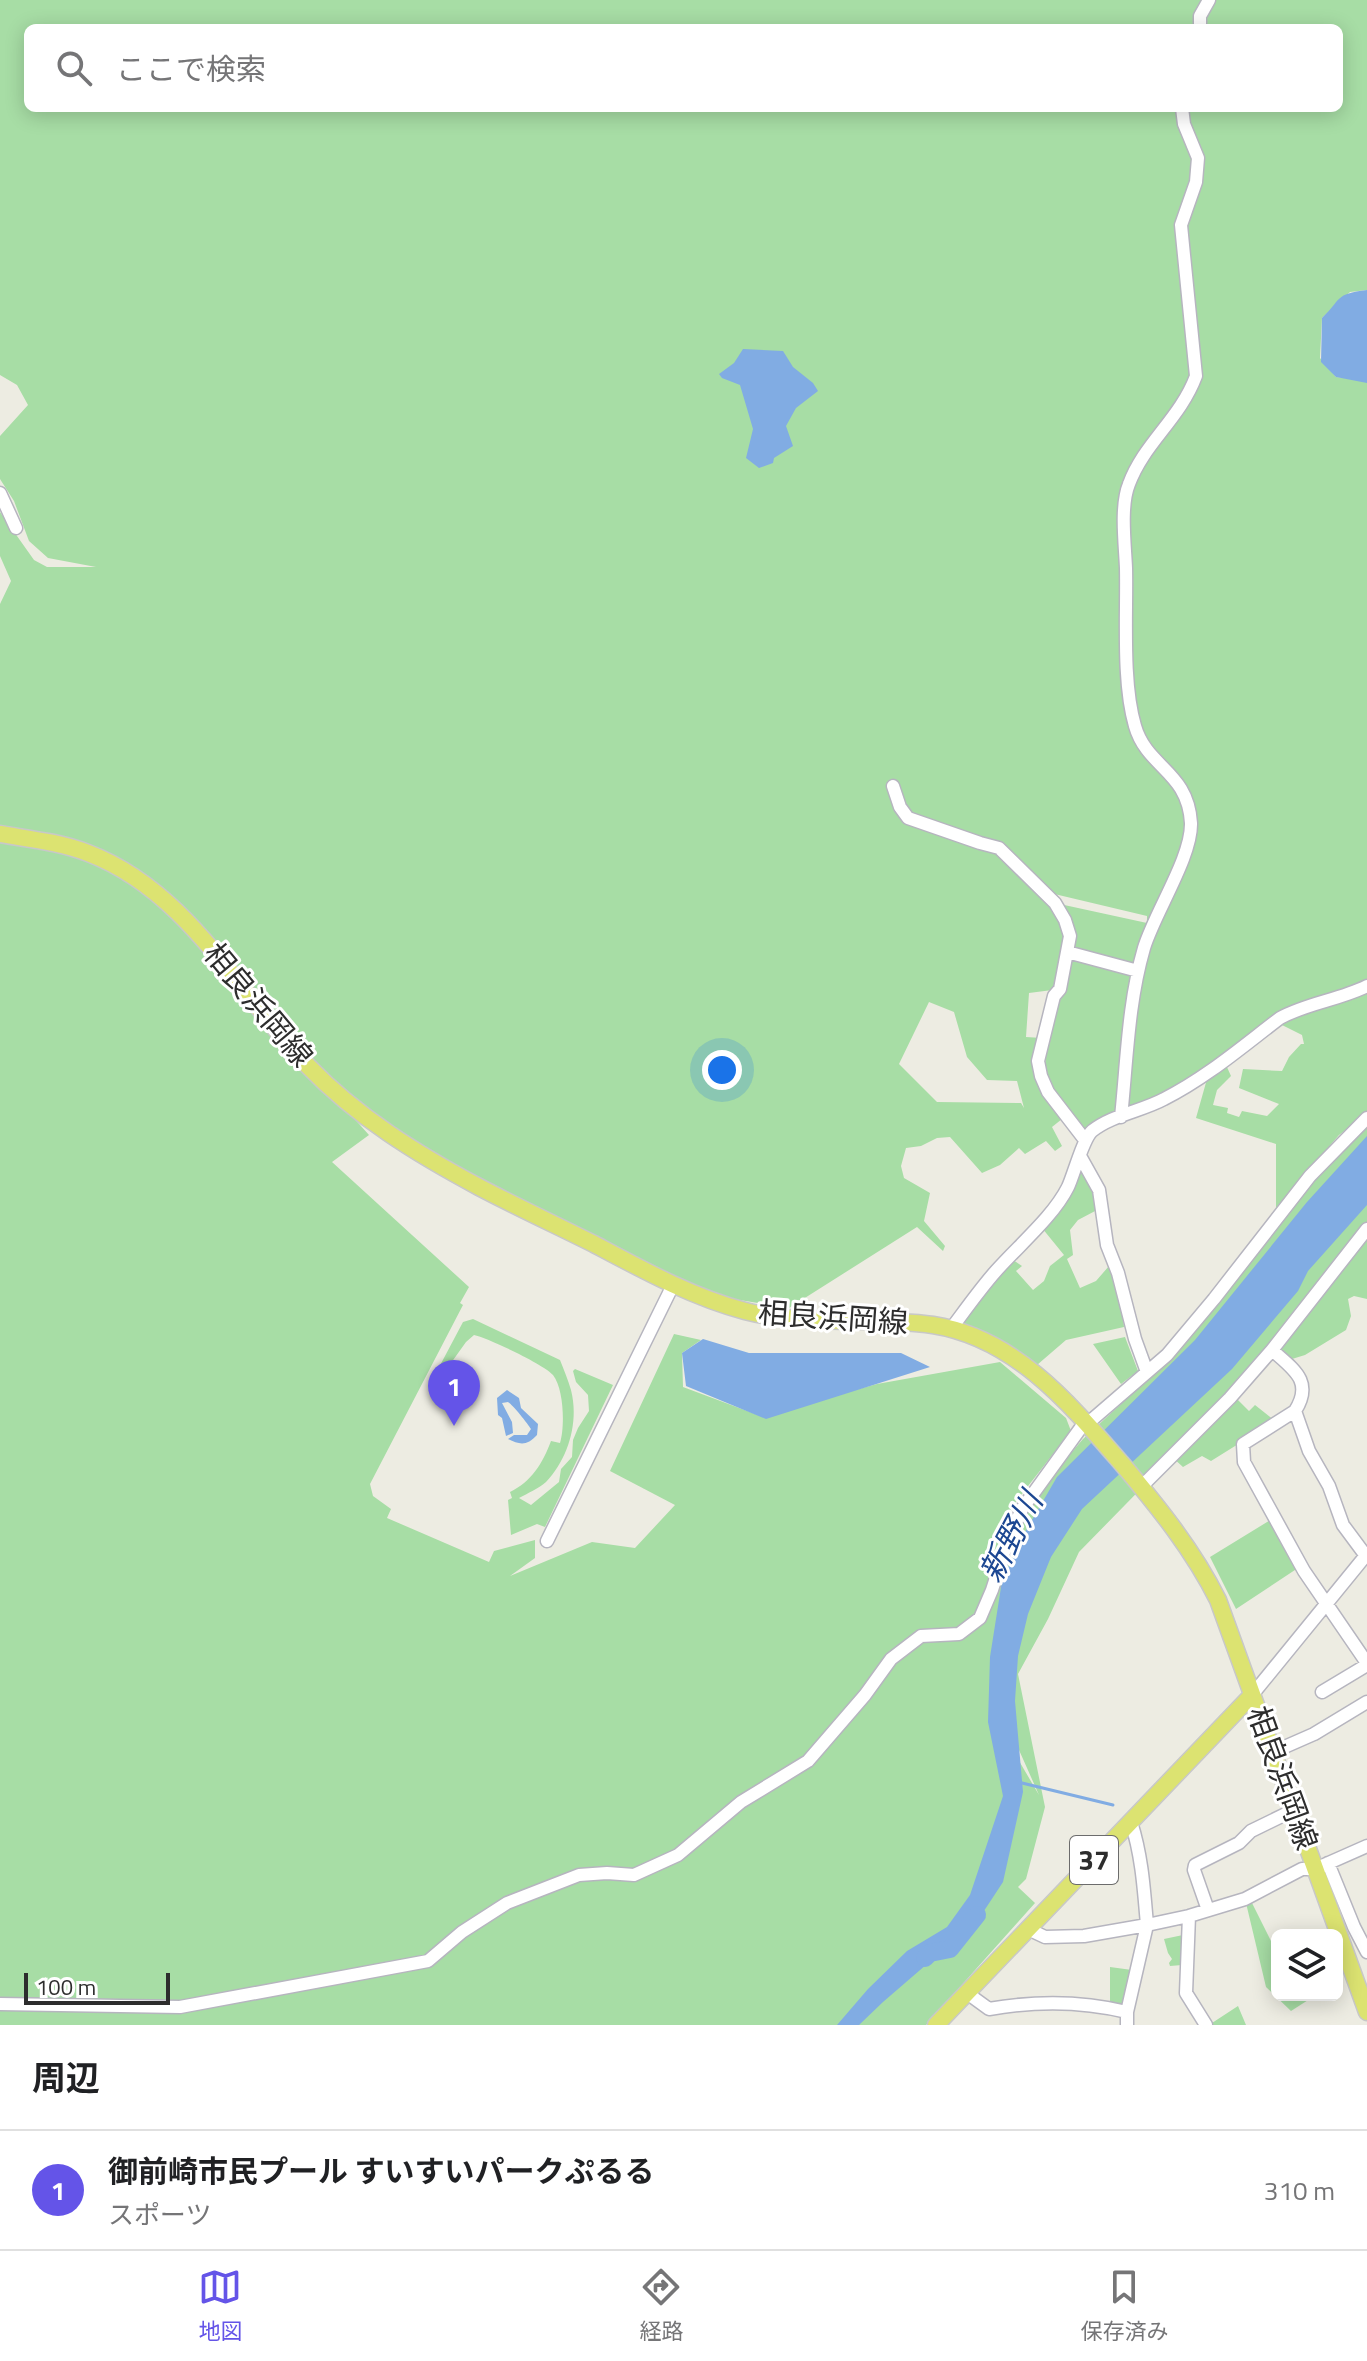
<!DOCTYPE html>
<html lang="ja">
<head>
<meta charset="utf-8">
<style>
  :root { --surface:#fff; --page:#f2f2f2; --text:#202124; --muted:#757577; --line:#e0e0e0; --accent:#6454e8 }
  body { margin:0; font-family:"Titillium Web","Noto Sans JP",sans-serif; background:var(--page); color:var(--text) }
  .controls { position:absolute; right:24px; bottom:24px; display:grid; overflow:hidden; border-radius:12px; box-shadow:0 4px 20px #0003 }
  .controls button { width:72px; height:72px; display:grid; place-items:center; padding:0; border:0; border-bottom:2px solid var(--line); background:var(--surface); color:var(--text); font:40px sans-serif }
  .scale { position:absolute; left:24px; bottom:20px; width:146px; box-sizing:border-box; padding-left:8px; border:4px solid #2d2d2d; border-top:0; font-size:22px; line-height:28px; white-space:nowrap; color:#2d2d2d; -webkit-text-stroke:6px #fff; paint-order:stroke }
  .you { position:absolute; left:722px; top:1070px; width:28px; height:28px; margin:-20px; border:6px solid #fff; border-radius:50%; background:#1a73e8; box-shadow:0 0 0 12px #1a73e833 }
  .badge { display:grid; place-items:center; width:52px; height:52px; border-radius:50%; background:var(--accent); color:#fff; font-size:26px; font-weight:700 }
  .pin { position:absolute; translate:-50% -66px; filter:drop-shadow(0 2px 4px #0008) }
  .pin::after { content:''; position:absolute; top:42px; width:28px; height:24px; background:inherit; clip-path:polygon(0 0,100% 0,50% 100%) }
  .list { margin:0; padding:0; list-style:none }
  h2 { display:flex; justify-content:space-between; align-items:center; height:104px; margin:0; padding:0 32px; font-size:34px }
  h2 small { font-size:26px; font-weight:400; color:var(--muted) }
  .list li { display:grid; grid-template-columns:52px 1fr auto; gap:24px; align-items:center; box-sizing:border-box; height:120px; padding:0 32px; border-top:2px solid var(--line) }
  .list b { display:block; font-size:30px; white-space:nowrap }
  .list p { margin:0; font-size:26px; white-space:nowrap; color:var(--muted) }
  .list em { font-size:26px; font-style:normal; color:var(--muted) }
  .icon { flex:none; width:44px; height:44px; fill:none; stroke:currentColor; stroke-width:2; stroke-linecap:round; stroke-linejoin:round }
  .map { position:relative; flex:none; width:1367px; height:2025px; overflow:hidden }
  .search { position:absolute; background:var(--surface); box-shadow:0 4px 20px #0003; left:24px; right:24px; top:24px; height:88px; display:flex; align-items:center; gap:20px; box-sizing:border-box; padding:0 28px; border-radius:12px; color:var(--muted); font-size:30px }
  .sheet { height:224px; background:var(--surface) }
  nav { display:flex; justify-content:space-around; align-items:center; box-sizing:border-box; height:112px; border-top:2px solid var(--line); background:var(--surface); font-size:22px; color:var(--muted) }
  nav a { display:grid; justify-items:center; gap:4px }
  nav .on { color:var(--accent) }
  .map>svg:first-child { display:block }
  .green { fill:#a7dda5; fill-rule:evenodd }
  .water { fill:#81ace3 }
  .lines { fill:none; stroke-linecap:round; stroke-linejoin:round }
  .stream { stroke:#81ace3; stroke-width:3 }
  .river { stroke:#81ace3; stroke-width:18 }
  .minor-casing { stroke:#b6b5bf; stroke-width:15 }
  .major-casing { stroke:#c8c8c8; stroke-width:19 }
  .minor { stroke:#fff; stroke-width:12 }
  .major { stroke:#dce371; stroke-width:16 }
  .labels { text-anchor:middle; stroke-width:6; stroke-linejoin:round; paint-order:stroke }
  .shield { fill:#fff; stroke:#6c6c6c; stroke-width:2 }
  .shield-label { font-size:28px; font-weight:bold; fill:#2d2d2d }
  .street-label { font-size:30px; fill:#2d2d2d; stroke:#fff }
  .water-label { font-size:32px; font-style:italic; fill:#1c4792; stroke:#fff }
</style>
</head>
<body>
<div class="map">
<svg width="1367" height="2025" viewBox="0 0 1367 2025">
  <rect width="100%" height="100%" fill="#edece2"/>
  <path class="green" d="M 0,0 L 1367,0 L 1367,290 L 1350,292 L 1322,318 L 1320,358 L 1336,377 L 1367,380 L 1367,986 L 1320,1003 L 1362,993 L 1367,989 L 1367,1114 L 1339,1135 L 1276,1208 L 1276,1144 L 1196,1118 L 1207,1079 L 1226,1065 L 1231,1076 L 1217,1090 L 1213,1105 L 1228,1108 L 1227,1113 L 1239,1117 L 1242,1111 L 1267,1116 L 1279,1104 L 1239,1088 L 1243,1069 L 1282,1071 L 1289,1057 L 1301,1044 L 1304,1044 L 1302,1035 L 1276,1022 C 1248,1042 1164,1107 1134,1110 C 1133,1110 1124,1108 1122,1108 L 1082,1130 L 1044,1083 L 1046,1052 L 1060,989 L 1029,993 L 1026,1037 L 1042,1038 C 1040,1044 1037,1052 1036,1058 C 1034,1079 1049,1103 1062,1119 L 1052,1127 L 1062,1146 L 1055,1151 L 1046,1141 L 1025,1154 L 1019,1148 L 1000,1165 L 982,1173 L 950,1137 L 937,1138 L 921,1146 L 906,1148 L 901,1166 L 904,1178 L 930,1193 L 924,1221 L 945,1246 L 943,1251 L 917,1227 L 789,1308 L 715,1296 L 519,1204 L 390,1135 L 301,1059 L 369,1135 L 332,1162 L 469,1287 L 460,1303 L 463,1305 L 370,1484 L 373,1496 L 391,1509 L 387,1518 L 489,1562 L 494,1551 L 535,1540 L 535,1558 L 510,1576 L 592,1542 L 635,1548 L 675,1505 L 610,1471 L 674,1334 L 701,1340 L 682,1353 L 683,1387 L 766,1418 L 771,1413 L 877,1384 L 1000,1362 L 1066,1418 L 1071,1431 L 1011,1508 L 1006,1555 L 1021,1512 L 1083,1439 L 1171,1358 L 1218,1300 L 1298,1191 L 1367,1120 L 1367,1227 L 1336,1258 L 1218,1410 L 1079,1552 L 1048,1619 L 1018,1674 L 1045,1807 L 1026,1879 L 1018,1887 L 1035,1903 L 926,2025 L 0,2025 L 0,604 L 11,581 L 0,556 L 0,512 L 34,560 L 47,567 L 96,567 L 48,558 L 29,541 L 14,501 L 0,479 L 0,436 L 28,405 L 17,385 L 0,375 ZM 28,28 L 1339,28 L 1339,108 L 28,108 ZM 99,861 L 114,865 L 178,913 L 279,1033 L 169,910 ZM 1046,892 L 1147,916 L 1147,923 L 1055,903 L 1058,915 ZM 929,1002 L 954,1012 L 967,1057 L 987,1080 L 1017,1081 L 1024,1108 L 1021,1103 L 937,1102 L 899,1064 ZM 998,1714 L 1003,1714 L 1039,1795 L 998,1725 Z
    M 1078,1166 L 1099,1193 L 1097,1210 L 1078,1220 L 1070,1230 L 1073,1255 L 1067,1259 L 1080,1288 L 1096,1281 L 1109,1266 L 1120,1281 L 1124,1327 L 1066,1340 L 1037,1365 L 961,1322 L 962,1317 L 1013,1260 L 1022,1266 L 1016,1271 L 1033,1290 L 1044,1281 L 1050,1266 L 1064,1255 L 1042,1228 Z
    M 1367,1236 L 1367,1299 L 1354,1296 L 1348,1299 L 1351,1316 L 1346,1330 L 1305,1355 L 1292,1359 L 1274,1347 Z
    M 473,1319 L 560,1360 C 564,1370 568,1380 571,1390 C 579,1421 569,1458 546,1482 C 538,1489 528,1493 519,1498 L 531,1505 L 559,1482 L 561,1469 L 572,1457 L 573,1440 L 578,1428 L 589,1411 L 588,1395 L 576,1382 L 573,1371 L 575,1369 L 613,1385 L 545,1527 L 537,1524 L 511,1535 L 508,1500 L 512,1498 L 510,1492 C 531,1482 543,1463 551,1441 L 560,1443 C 565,1427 564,1389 553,1375 C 545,1365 488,1338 474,1335 L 466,1342 L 441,1377 L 436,1373 L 463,1322 Z
    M 1125,1337 L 1138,1371 L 1121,1384 L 1093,1344 Z
    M 1234,1396 L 1249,1411 L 1255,1405 L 1275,1421 L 1211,1461 L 1202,1456 L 1183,1467 L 1172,1457 Z
    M 1272,1519 L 1301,1566 L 1236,1609 L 1210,1557 Z
    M 1251,1901 L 1277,1953 L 1277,1995 L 1316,1995 L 1291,2011 L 1266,1987 L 1246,1903 Z
    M 1183,1935 L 1182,1965 L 1170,1966 L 1169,1963 L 1172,1959 L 1168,1953 L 1164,1939 Z
    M 1110,1967 L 1132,1970 L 1125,2007 L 1110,2004 Z
    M 1238,2006 L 1246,2025 L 1213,2025 L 1212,2023 Z"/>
  <path class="water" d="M 1367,290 L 1367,383 L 1336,377 L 1321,362 L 1322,318 C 1342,299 1334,294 1367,290 Z
    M 743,349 L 783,351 L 793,367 L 813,383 L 818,391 L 796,408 L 786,426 L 793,446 L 774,458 L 773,463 L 759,468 L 746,458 L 753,429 L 740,385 L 722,378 L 719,374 L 734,363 Z
    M 1367,1136 L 1367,1205 L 1308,1271 L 1298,1291 L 1232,1369 L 1082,1509 L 1051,1557 L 1028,1614 L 1018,1656 L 1015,1701 L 1023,1792 L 1003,1882 L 978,1920 L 883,2002 L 859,2025 L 837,2025 L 868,1989 L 907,1951 L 947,1927 L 970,1895 L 1003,1796 L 988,1722 L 990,1657 L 1002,1581 L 1021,1539 L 1057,1477 L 1195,1340 L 1307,1202 Z
    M 703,1339 L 749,1353 L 901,1353 L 930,1367 L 766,1419 L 686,1386 L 682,1353 Z
    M 507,1390 L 519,1398 L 521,1408 L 538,1424 L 537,1435 C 527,1446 520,1445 508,1439 L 514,1435 L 527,1435 L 531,1429 C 528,1424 513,1405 508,1402 L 502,1403 L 512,1422 L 513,1433 L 506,1436 L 502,1418 L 498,1415 L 497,1398 Z"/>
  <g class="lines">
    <path class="stream" d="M 1022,1783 L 1113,1805"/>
    <path class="river" d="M 925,1958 L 930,1953 L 950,1949 L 977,1915"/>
    <g class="minor-casing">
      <path id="minor" d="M 1200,28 L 1200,16 L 1209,0
        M 0,493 L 16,528
        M 893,786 L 900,807 L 908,818 L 980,843 L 999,848 L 1055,903 L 1065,920 L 1070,936 L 1060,989 L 1054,996 L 1038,1061 L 1041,1076 L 1048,1092 L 1085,1140
        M 1067,952 L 1138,971
        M 1121,1117 C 1127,1060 1128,1003 1144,948 C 1155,912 1192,857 1191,823 C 1188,771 1147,768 1135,726 C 1122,682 1127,615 1126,568 C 1125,544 1120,506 1129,484 C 1144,443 1180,419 1196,376 L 1181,225 L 1196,182 L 1198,158 L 1184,124 L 1182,108
        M 1080,1156 L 1099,1190 L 1107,1245 L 1118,1273 L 1135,1339 L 1147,1372
        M 951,1329 C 966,1309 980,1289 996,1271 C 1018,1246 1053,1217 1068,1187 C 1074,1174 1083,1139 1092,1131 C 1112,1115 1142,1111 1164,1099 C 1206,1078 1243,1046 1280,1018 C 1307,1003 1339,1000 1367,986
        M 1272,1350 C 1293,1369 1314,1381 1295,1411 L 1243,1444 L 1244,1462 L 1304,1571 L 1367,1663
        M 1295,1411 L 1309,1451 L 1329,1486 L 1343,1525 L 1366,1556
        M 1087,1424 L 1167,1355 L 1214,1299 L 1310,1176 L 1367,1118
        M 1141,1487 L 1230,1398 L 1272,1350 L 1367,1229
        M 547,1541 L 673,1285
        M 1322,1692 L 1367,1665
        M 1252,1695 L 1367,1554
        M 1273,1752 L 1314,1734 L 1367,1702
        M 1328,1863 L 1354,1927 L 1367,1952
        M 1208,1910 L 1194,1870 L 1195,1865 L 1239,1843 L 1251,1831 L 1294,1810
        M 1189,1916 L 1186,1993 L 1206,2025
        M 1028,1929 L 1045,1937 L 1084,1936 L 1147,1925 C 1144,1890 1142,1856 1131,1822
        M 967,1993 L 989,2009 C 1034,2001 1082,2001 1127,2012
        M 0,2004 L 180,2007 L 428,1961 L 462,1932 L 507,1903 L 579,1875 L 607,1873 L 634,1875 L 678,1855 L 741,1802 L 808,1761 L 865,1695 L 891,1659 L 921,1636 L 959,1634 L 980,1618 L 992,1590 L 1008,1540 L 1022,1509 L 1085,1422
        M 1127,2025 L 1127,2012 L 1147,1925 L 1189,1916 L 1245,1899 L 1302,1869 L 1315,1869 L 1367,1846"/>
    </g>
    <g class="major-casing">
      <path id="major" d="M 0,834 C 29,839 60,842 88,853 C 188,891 238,993 308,1066 C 357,1117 417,1154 479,1187 C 517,1207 556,1225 594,1244 C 643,1270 692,1297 745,1311 C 807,1327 871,1316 933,1325 C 1016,1338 1071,1405 1123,1465 C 1159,1508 1193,1550 1218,1600 L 1367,2012
        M 936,2025 L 1252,1695"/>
    </g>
    <use href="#minor" class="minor"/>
    <use href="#major" class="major"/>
  </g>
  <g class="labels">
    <rect class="shield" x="1070" y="1836" width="48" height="48" rx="6"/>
    <g class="shield-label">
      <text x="1094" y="1870">37</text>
    </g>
    <g class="street-label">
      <text transform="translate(258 1005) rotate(50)" y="10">相良浜岡線</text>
      <text transform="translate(833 1318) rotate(4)" y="10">相良浜岡線</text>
      <text transform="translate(1282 1778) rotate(70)" y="10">相良浜岡線</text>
    </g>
    <g class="water-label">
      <text transform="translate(1011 1537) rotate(-62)" y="11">新野川</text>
    </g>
  </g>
</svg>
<div class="controls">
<button><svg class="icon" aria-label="layers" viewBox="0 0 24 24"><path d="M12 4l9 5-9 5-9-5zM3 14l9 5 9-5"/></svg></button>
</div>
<div class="scale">100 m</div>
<div class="you"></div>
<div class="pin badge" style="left:454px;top:1426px">1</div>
<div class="search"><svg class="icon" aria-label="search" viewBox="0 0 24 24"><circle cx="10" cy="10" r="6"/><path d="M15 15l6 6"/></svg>ここで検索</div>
</div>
<section class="sheet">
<h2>周辺<small></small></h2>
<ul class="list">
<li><span class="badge">1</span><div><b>御前崎市民プール すいすいパークぷるる</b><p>スポーツ</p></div><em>310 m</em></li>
</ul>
</section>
<nav>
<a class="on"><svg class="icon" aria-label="map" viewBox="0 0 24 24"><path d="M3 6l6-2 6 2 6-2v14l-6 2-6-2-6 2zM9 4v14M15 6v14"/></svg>地図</a>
<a><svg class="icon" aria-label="directions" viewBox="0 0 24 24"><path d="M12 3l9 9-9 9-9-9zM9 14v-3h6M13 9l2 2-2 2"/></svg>経路</a>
<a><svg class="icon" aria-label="saved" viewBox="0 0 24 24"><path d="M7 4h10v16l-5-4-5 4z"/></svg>保存済み</a>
</nav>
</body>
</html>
